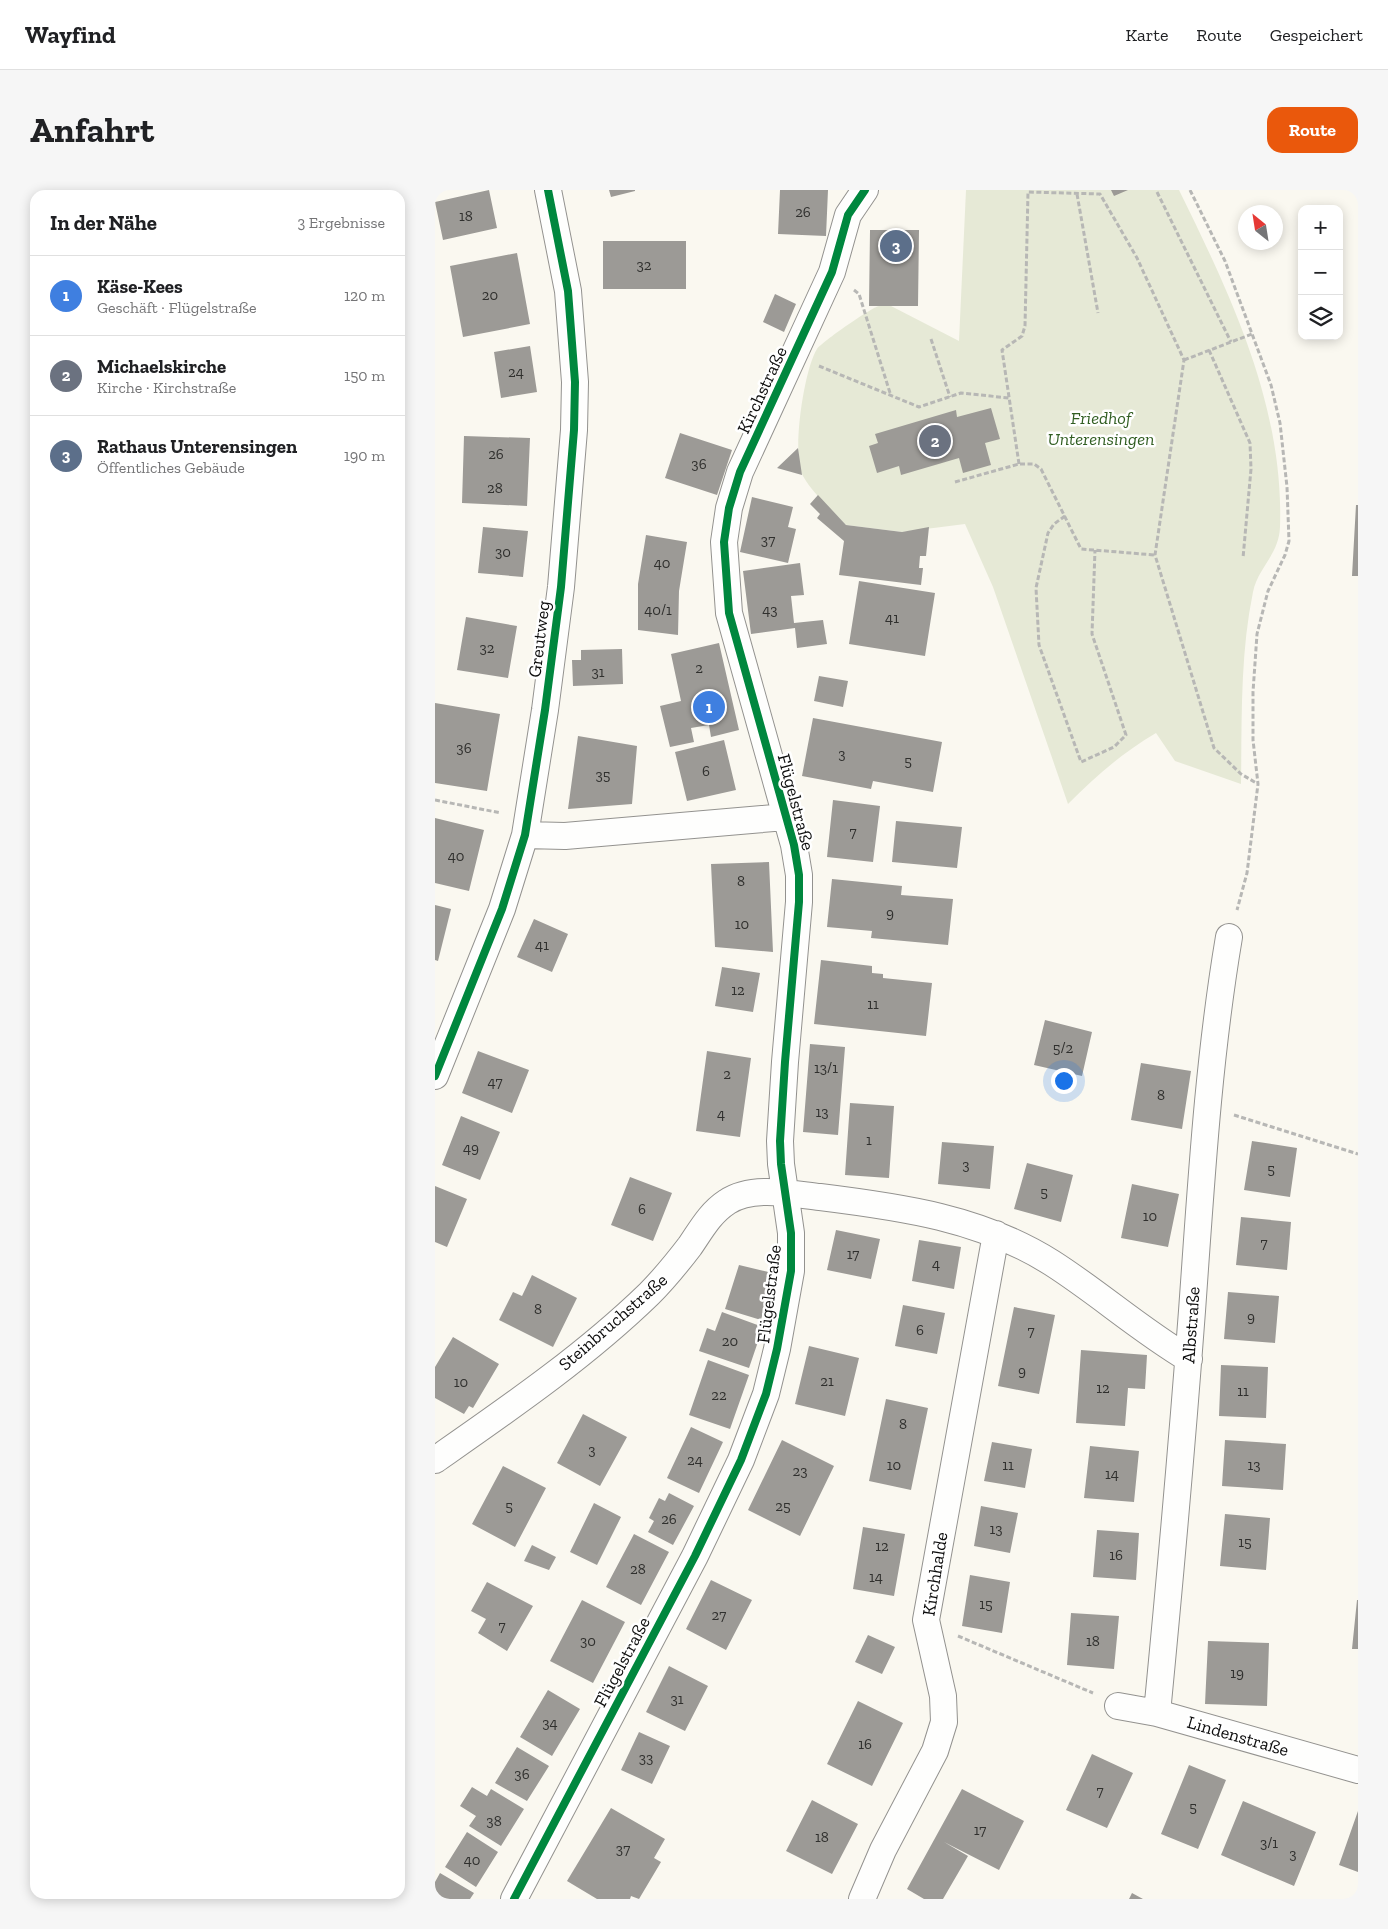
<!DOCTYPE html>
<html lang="de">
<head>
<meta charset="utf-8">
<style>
  :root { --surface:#fff; --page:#f6f6f6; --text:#202124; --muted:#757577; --line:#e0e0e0; --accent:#ea580c }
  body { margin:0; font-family:"Zilla Slab",serif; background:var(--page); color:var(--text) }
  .controls { position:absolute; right:15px; top:15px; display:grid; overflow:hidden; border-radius:10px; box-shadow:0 2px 12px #0003 }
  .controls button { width:45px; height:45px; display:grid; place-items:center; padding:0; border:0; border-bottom:1px solid var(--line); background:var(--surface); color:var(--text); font:25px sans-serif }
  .compass { position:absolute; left:803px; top:15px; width:45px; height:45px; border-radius:50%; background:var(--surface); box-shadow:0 2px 12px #0003; rotate:330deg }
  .you { position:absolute; left:628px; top:890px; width:18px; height:18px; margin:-12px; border:4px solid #fff; border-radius:50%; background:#1a73e8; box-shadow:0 0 0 8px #1a73e833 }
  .badge { display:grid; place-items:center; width:32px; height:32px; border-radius:50%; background:var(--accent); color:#fff; font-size:16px; font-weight:700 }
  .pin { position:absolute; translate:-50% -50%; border:2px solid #fff; box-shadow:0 1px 5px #0006 }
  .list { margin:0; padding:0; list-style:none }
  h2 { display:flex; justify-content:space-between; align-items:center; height:65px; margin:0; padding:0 20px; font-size:21px }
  h2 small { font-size:16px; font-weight:400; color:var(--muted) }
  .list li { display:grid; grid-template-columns:32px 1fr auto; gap:15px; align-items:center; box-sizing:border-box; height:80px; padding:0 20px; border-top:1px solid var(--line) }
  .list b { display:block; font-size:19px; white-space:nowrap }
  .list p { margin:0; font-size:16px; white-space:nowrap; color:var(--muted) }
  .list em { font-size:16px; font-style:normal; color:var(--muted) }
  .icon { flex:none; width:28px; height:28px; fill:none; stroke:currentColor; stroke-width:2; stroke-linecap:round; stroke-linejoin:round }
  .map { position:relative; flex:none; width:923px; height:1709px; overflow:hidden; border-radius:15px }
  header { display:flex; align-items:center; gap:30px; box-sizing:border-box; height:70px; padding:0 25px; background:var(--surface); border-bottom:1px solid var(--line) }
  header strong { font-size:24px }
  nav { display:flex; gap:28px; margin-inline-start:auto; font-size:18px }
  .intro { display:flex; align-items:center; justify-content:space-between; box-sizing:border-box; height:120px; padding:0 30px }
  h1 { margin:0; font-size:35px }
  .button { padding:12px 22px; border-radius:15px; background:var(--accent); color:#fff; font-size:18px; font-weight:700 }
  main { display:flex; gap:30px; padding:0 30px }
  aside { flex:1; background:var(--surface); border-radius:15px; box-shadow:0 2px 12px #0003 }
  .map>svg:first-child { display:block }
  .cemetery { fill:#e6e9d6 }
  .building { fill:#9c9a96 }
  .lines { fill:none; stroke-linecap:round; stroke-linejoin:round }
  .minor-casing { stroke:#93928f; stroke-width:28 }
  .path { stroke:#b7b7b5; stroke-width:3; stroke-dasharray:5 2.5; stroke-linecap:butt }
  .minor { stroke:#fefefd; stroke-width:26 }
  .cycleway-casing { stroke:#fff; stroke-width:11 }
  .cycleway { stroke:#00873e; stroke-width:8 }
  .labels { text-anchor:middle; stroke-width:5; stroke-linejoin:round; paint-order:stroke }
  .number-label { font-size:15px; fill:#30302e }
  .street-label { font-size:18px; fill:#0c0c0c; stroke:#fff }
  .park-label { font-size:18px; font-style:italic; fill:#315e22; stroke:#fff }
</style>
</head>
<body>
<header>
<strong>Wayfind</strong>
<nav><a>Karte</a><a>Route</a><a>Gespeichert</a></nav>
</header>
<div class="intro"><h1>Anfahrt</h1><a class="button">Route</a></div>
<main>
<aside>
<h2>In der Nähe<small>3 Ergebnisse</small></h2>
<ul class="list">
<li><span class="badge" style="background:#3f7fe0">1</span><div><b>Käse-Kees</b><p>Geschäft · Flügelstraße</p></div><em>120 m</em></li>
<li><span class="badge" style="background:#6b7280">2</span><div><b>Michaelskirche</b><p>Kirche · Kirchstraße</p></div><em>150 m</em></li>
<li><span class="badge" style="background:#5c6f8a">3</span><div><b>Rathaus Unterensingen</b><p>Öffentliches Gebäude</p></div><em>190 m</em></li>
</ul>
</aside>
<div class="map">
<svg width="923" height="1709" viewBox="0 0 923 1709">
  <rect width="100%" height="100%" fill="#faf8f0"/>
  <path class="cemetery" d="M 531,0 L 744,0 C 796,106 849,216 845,337 C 844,365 823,377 818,402 C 805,465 807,529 806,594 L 740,571 L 721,543 C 687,563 661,586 633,614 L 558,397 L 530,334 L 467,342 L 411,335 C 397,320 378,304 368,286 C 356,266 369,179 382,159 C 387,152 437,117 444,116 C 448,115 452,116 456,116 L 524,151 Z"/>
  <path class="building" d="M 54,0 L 62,38 L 8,50 L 0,12 Z
    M 174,0 L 200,0 L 200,1 L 176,7 Z
    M 345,0 L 393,0 L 391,46 L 343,44 Z
    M 676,0 L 693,0 L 679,6 Z
    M 435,40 L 484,40 L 483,116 L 434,116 Z
    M 168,51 L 251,51 L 251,99 L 168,99 Z
    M 82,63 L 95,134 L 28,147 L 15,76 Z
    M 340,104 L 361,114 L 349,142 L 328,132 Z
    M 95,156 L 102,202 L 66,208 L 59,162 Z
    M 556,218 L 565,249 L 550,253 L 556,275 L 528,283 L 524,268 L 466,285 L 464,276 L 442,283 L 434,256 L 443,253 L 440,244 L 521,220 L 522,227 Z
    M 245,243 L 297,260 L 282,305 L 230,288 Z
    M 29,246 L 95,248 L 92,316 L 27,313 Z
    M 363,258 L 367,285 L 342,278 Z
    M 383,305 L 411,335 L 467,342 L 494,337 L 491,366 L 485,366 L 484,378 L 488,378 L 486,395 L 404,385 L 409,351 L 382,328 L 385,324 L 375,314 Z
    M 317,307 L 358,317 L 353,337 L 361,339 L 353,373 L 305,362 Z
    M 921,315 L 923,315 L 923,386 L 917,386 Z
    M 48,337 L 93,341 L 88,387 L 43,383 Z
    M 211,345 L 252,352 L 244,401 L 243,445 L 203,440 L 203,394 Z
    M 365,373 L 369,405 L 356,406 L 359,433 L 388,430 L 392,454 L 362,458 L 360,438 L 316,444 L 308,381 Z
    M 424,391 L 500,403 L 490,466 L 414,454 Z
    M 31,427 L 82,436 L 73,488 L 22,480 Z
    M 284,453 L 304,540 L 276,547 L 274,535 L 256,538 L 259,552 L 235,557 L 225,516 L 246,511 L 236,464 Z
    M 187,459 L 188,494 L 138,496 L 137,470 L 146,470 L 146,460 Z
    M 384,486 L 413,491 L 408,517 L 379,511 Z
    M 0,513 L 65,524 L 52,601 L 0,593 Z
    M 378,528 L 507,552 L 498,602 L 438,591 L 436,599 L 367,586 Z
    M 143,546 L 202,556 L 197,614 L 133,619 Z
    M 289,550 L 301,600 L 252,611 L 240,562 Z
    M 398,610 L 445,616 L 438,672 L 392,667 Z
    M 0,628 L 49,640 L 34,701 L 0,693 Z
    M 461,631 L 527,637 L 522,678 L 457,672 Z
    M 334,672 L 338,762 L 280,757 L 276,674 Z
    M 397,689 L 467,696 L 466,705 L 518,709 L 513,755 L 436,748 L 437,741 L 392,737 Z
    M 0,715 L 16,719 L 3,771 L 0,770 Z
    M 99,729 L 133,744 L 117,782 L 82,767 Z
    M 386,770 L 437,776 L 437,783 L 448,784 L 448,788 L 497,793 L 491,846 L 379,834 Z
    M 287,777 L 325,783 L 318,822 L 280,816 Z
    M 610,830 L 657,842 L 647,886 L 599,875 Z
    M 375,854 L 410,857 L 403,945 L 368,942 Z
    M 43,861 L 94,880 L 77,923 L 27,903 Z
    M 272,861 L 316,868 L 305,947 L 261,941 Z
    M 706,873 L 756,881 L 747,939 L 696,930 Z
    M 415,913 L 459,916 L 454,988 L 410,985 Z
    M 26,926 L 65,942 L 45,990 L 7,975 Z
    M 817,951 L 862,958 L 855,1007 L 809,1000 Z
    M 507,952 L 559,956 L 555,999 L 503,994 Z
    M 592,973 L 638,985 L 626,1032 L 579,1019 Z
    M 195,987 L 237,1003 L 218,1051 L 176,1035 Z
    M 697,994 L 744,1004 L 733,1057 L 686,1048 Z
    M 0,996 L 32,1009 L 12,1057 L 0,1052 Z
    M 806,1027 L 856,1032 L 852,1080 L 801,1075 Z
    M 401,1040 L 445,1049 L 436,1089 L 392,1080 Z
    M 484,1050 L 526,1057 L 519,1099 L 477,1091 Z
    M 304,1075 L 338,1083 L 326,1130 L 290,1119 Z
    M 97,1085 L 142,1108 L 118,1157 L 64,1130 L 78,1102 L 87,1106 Z
    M 793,1102 L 844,1106 L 840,1153 L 789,1149 Z
    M 468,1115 L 510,1123 L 502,1164 L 460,1156 Z
    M 579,1117 L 620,1125 L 604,1204 L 563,1196 Z
    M 287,1122 L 328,1137 L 314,1178 L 264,1161 L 272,1138 L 280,1141 Z
    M 18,1147 L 64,1174 L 38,1218 L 34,1216 L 29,1224 L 0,1208 L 0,1177 Z
    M 374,1156 L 424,1168 L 410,1226 L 360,1214 Z
    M 646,1160 L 712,1165 L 710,1199 L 693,1198 L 690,1236 L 641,1233 Z
    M 273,1170 L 314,1185 L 295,1239 L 254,1225 Z
    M 786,1175 L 833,1177 L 831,1228 L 784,1226 Z
    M 451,1209 L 493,1218 L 476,1300 L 434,1291 Z
    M 148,1224 L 192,1247 L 165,1296 L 122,1273 Z
    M 256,1237 L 288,1252 L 264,1303 L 232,1288 Z
    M 347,1250 L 399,1276 L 365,1346 L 313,1320 Z
    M 790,1250 L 851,1254 L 848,1300 L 787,1296 Z
    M 557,1252 L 597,1259 L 590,1298 L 549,1291 Z
    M 655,1256 L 704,1261 L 699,1312 L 649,1308 Z
    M 68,1276 L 111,1298 L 80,1357 L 37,1334 Z
    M 234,1303 L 259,1316 L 238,1355 L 213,1342 L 219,1331 L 214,1328 L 224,1308 L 230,1311 Z
    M 159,1313 L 186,1327 L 162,1375 L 135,1362 Z
    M 546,1316 L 583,1323 L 575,1363 L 539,1356 Z
    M 790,1324 L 835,1328 L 831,1380 L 785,1376 Z
    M 428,1337 L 470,1344 L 459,1406 L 418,1399 Z
    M 662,1340 L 704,1343 L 701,1390 L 658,1387 Z
    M 199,1344 L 234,1362 L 206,1415 L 171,1397 Z
    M 97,1355 L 121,1367 L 114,1380 L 89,1371 Z
    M 535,1385 L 575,1392 L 567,1443 L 527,1436 Z
    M 276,1390 L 317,1410 L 291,1460 L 251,1439 Z
    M 52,1392 L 98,1416 L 72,1461 L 43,1443 L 51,1429 L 36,1421 Z
    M 147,1410 L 190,1432 L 158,1493 L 115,1471 Z
    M 922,1410 L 923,1410 L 923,1459 L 917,1459 Z
    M 636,1423 L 684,1426 L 679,1479 L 632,1475 Z
    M 433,1445 L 460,1457 L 447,1484 L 420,1472 Z
    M 773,1451 L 834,1453 L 832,1516 L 770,1514 Z
    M 234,1476 L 273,1496 L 250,1541 L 211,1522 Z
    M 113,1500 L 145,1519 L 117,1566 L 85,1547 Z
    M 423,1511 L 468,1533 L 437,1596 L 392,1574 Z
    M 204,1542 L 235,1556 L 217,1594 L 186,1580 Z
    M 82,1557 L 114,1576 L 92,1611 L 60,1593 Z
    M 657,1564 L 698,1583 L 672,1638 L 631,1620 Z
    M 754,1575 L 791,1590 L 763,1659 L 726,1644 Z
    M 37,1597 L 52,1606 L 56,1599 L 89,1619 L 66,1656 L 34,1636 L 41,1626 L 25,1616 Z
    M 527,1599 L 589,1631 L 564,1680 L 509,1652 L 533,1666 L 508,1709 L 489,1709 L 472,1699 Z
    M 377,1610 L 423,1634 L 397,1684 L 351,1661 Z
    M 808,1611 L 881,1642 L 859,1696 L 786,1665 Z
    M 176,1618 L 230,1649 L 219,1668 L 226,1672 L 204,1709 L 196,1706 L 195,1709 L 162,1709 L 132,1691 Z
    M 923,1621 L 923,1682 L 904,1675 Z
    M 32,1642 L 63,1662 L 41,1697 L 10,1677 Z
    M 5,1683 L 39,1703 L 35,1709 L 0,1709 L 3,1703 L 0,1701 L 0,1692 Z
    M 697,1703 L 708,1709 L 694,1709 Z"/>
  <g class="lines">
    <g class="minor-casing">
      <path id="minor" d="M 90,645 L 130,646 L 351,627
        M 0,886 L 67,719 L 90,645 L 110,520 L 126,397 L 139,240 L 140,192 L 133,101 L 113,0
        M 0,1270 C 73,1219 149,1167 214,1104 C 229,1089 242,1073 255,1056 C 266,1040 275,1023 292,1012 C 317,995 357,1004 385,1007 C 466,1017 546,1028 617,1073 C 664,1103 705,1140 754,1169
        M 683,1516 L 722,1523 L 923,1580
        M 722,1523 C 735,1389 747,1255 757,1121 C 766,996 773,871 794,747
        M 79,1709 L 260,1366 L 306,1270 L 331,1204 L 342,1159 L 356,1081 L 356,1043 L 346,974 L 345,951 L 350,872 L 364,712 L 364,685 L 359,655 L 294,423 L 289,352 L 294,318 L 305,282 L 397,82 L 413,25 L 430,0
        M 427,1709 L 448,1660 L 500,1561 L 509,1532 L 508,1506 L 491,1430 L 561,1044"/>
    </g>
    <path class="path" d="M 755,0 L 790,71 L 836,195 L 845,233 L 852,297 L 854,351 L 850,365 L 833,401 L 822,444 L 818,502 L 818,550 L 823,594 L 812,683 L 802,720
      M 722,2 L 796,152
      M 642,4 L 663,123
      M 419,100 L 424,104 L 456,206
      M 496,149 L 515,207
      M 774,160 L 815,253 L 816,279 L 808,368
      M 749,170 L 817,144
      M 384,176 L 484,217 L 526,203 L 574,208
      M 584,274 L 567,160 L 587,146 L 590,136 L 593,2 L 665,4 L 702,68 L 749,170 L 720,365 L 779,558 L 806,584 L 823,594
      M 520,292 L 584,274 L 599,274 L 606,279 L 646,359 L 720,365
      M 630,326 L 619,334 L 613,343 L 601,398 L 604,455 L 646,572 L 679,557 L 691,545 L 657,444 L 660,360
      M 0,610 L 66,623
      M 799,925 L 923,964
      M 523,1446 L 658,1503"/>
    <use href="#minor" class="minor"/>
    <g class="cycleway-casing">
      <path id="cycleway" d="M 0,886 L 67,719 L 90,645 L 110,520 L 126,397 L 139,240 L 140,192 L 133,101 L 113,0
        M 79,1709 L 260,1366 L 306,1270 L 331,1204 L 342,1159 L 356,1081 L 356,1043 L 346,974 L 345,951 L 350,872 L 364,712 L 364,685 L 359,655 L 294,423 L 289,352 L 294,318 L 305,282 L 397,82 L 413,25 L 430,0"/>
    </g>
    <use href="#cycleway" class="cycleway"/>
  </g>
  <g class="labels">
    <g class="number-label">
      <text x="368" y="27">26</text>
      <text x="31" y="31">18</text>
      <text x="209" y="80">32</text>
      <text x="55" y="110">20</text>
      <text x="81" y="187">24</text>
      <text x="61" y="269">26</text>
      <text x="264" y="279">36</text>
      <text x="60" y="303">28</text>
      <text x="333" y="355">37</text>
      <text x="68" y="367">30</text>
      <text x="227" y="378">40</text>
      <text x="223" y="425">40/1</text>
      <text x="335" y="425">43</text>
      <text x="457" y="433">41</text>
      <text x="52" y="463">32</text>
      <text x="264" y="483">2</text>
      <text x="163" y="487">31</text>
      <text x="29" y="563">36</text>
      <text x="407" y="569">3</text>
      <text x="473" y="576">5</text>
      <text x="271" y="586">6</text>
      <text x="168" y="590">35</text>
      <text x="418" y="647">7</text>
      <text x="21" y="671">40</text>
      <text x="306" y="696">8</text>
      <text x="455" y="728">9</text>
      <text x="307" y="739">10</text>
      <text x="107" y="760">41</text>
      <text x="303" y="805">12</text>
      <text x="438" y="819">11</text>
      <text x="628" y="863">5/2</text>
      <text x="391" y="883">13/1</text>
      <text x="292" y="889">2</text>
      <text x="60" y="897">47</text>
      <text x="726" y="910">8</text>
      <text x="387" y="927">13</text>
      <text x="286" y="929">4</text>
      <text x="434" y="955">1</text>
      <text x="36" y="963">49</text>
      <text x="531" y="980">3</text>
      <text x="836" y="984">5</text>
      <text x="609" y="1007">5</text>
      <text x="207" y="1024">6</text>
      <text x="715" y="1031">10</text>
      <text x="829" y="1058">7</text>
      <text x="418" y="1069">17</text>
      <text x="501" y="1079">4</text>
      <text x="103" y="1124">8</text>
      <text x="816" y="1132">9</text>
      <text x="485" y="1145">6</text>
      <text x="596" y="1146">7</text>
      <text x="295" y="1156">20</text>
      <text x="587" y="1186">9</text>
      <text x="392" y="1196">21</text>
      <text x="26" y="1197">10</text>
      <text x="668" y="1203">12</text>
      <text x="808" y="1206">11</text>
      <text x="284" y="1210">22</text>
      <text x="468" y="1239">8</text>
      <text x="157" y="1265">3</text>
      <text x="260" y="1275">24</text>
      <text x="459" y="1280">10</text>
      <text x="573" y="1280">11</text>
      <text x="819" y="1280">13</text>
      <text x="365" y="1286">23</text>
      <text x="677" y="1289">14</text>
      <text x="74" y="1321">5</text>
      <text x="348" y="1321">25</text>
      <text x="234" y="1334">26</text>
      <text x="561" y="1344">13</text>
      <text x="810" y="1357">15</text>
      <text x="447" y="1361">12</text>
      <text x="681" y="1370">16</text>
      <text x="203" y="1384">28</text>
      <text x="441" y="1392">14</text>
      <text x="551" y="1419">15</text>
      <text x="284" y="1430">27</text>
      <text x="67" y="1441">7</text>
      <text x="153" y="1456">30</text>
      <text x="658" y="1456">18</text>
      <text x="802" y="1488">19</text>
      <text x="242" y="1514">31</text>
      <text x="115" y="1538">34</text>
      <text x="430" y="1559">16</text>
      <text x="211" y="1573">33</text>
      <text x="87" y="1589">36</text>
      <text x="665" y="1606">7</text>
      <text x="758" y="1622">5</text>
      <text x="59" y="1636">38</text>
      <text x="545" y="1645">17</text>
      <text x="387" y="1652">18</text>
      <text x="834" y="1658">3/1</text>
      <text x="188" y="1664">37</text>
      <text x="858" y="1669">3</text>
      <text x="37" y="1675">40</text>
    </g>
    <g class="street-label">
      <text transform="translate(327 200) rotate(-65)" y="6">Kirchstraße</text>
      <text transform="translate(104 449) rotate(-83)" y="6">Greutweg</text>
      <text transform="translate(361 612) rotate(75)" y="6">Flügelstraße</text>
      <text transform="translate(334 1104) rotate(-83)" y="6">Flügelstraße</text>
      <text transform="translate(178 1132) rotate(-41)" y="6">Steinbruchstraße</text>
      <text transform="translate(756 1135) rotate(-86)" y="6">Albstraße</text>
      <text transform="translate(500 1384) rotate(-81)" y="6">Kirchhalde</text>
      <text transform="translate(187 1472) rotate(-62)" y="6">Flügelstraße</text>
      <text transform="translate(803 1546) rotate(16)" y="6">Lindenstraße</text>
    </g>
    <g class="park-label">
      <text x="666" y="234">Friedhof<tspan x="666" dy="21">Unterensingen</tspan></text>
    </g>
  </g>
</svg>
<div class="controls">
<button>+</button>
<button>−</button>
<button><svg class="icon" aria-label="layers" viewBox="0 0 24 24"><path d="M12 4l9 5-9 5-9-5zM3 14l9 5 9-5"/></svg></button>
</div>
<svg class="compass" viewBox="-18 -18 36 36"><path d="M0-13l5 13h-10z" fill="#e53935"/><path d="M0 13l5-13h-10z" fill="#757577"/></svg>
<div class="you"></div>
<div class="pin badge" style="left:274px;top:517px;background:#3f7fe0">1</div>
<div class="pin badge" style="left:500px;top:251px;background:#6b7280">2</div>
<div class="pin badge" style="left:461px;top:56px;background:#5c6f8a">3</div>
</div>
</main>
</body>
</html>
